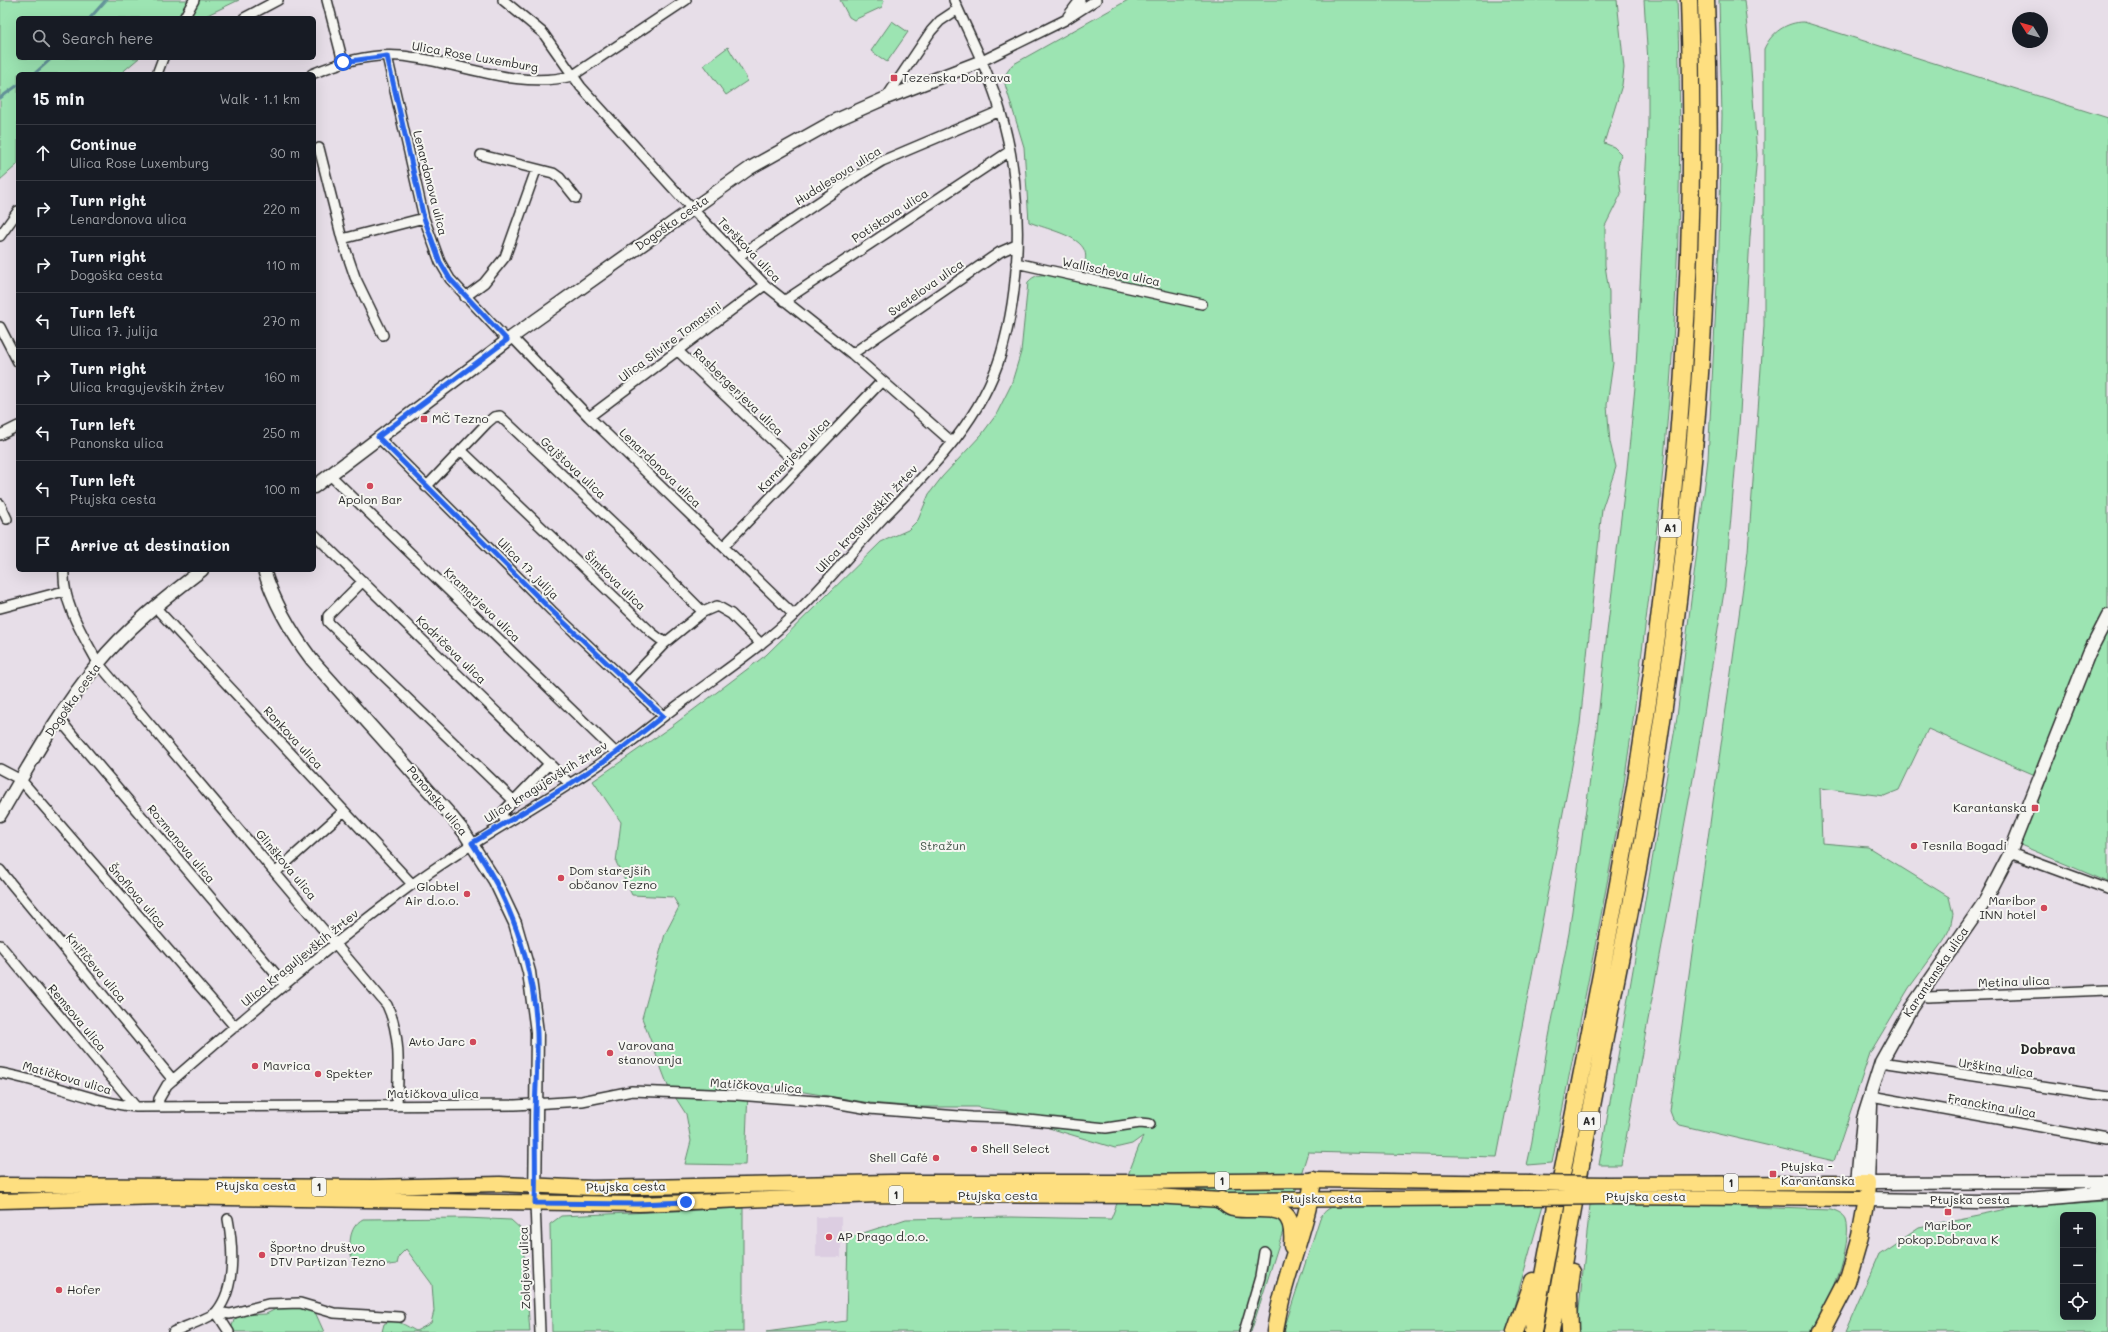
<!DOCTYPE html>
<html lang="en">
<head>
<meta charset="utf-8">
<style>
  :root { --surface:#171b24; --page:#20242c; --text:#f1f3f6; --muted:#9ea1a6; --line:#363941 }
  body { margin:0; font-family:Mali,sans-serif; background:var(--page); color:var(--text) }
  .controls { position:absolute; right:12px; bottom:12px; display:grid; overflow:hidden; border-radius:6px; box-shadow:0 4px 16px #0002 }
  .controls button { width:36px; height:36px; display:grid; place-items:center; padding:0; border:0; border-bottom:1px solid var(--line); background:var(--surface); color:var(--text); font:20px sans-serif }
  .compass { position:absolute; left:2012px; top:12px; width:36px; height:36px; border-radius:50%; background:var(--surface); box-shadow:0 4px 16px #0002; rotate:307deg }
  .stop { position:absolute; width:12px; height:12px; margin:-9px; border:3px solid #2563eb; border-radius:50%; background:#fff }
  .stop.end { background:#2563eb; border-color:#fff; box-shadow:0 1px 4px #0008 }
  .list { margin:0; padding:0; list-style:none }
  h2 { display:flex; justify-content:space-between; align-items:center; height:52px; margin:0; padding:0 16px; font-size:17px }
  h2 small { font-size:13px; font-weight:400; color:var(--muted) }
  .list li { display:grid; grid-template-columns:26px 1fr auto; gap:12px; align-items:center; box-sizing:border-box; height:56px; padding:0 16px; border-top:1px solid var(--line) }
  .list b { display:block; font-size:15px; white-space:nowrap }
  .list p { margin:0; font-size:13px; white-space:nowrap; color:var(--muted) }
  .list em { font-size:13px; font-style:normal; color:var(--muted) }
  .icon { flex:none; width:22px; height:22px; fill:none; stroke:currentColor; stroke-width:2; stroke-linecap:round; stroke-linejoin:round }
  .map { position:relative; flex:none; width:2108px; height:1332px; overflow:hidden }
  .search { position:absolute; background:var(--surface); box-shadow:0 4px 16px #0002; left:16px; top:16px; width:300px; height:44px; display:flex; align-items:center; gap:10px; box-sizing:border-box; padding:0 14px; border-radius:6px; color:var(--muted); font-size:15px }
  .panel { position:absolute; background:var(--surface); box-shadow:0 4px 16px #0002; left:16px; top:72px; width:300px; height:500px; border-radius:6px }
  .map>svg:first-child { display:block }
  .built { fill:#dccde1 }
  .green { fill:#9ce4b2; stroke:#64886e; fill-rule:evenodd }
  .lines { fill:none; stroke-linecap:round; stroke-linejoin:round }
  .stream { stroke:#639399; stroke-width:3 }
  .street-casing { stroke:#2b2b2b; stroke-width:12 }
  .secondary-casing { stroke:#2b2b2b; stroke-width:15 }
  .primary-casing { stroke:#2b2b2b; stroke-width:17 }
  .highway-casing { stroke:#2b2b2b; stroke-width:19 }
  .street { stroke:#f6f6f2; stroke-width:9 }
  .secondary { stroke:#f6f6f2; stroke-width:12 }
  .primary { stroke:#fedf80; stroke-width:14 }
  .highway { stroke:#fedf80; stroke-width:16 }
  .primary-bridge-casing { stroke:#2b2b2b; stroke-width:17; stroke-linecap:butt }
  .primary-bridge { stroke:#fedf80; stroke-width:14 }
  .route { stroke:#2563eb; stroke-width:5 }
  .poi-dot { fill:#d1495b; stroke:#f6f6f2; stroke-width:1.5 }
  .labels { text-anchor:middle; stroke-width:4; stroke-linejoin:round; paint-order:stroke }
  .shield { fill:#f6f6f2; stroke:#686867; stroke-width:1 }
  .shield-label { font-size:11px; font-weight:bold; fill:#2b2b2b }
  .street-label { font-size:12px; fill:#2b2b2b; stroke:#f6f6f2 }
  .poi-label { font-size:12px; fill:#2b2b2b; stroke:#f6f6f2; text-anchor:start }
  .park-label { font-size:12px; fill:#47594d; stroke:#f6f6f2 }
  .neighbourhood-label { font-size:13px; font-weight:bold; fill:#2b2b2b; stroke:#f6f6f2 }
</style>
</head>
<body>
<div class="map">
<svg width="2108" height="1332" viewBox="0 0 2108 1332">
  <rect width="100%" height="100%" fill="#e7dee8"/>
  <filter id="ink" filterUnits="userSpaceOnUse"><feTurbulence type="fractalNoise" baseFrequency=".025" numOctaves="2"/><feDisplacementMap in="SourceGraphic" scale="8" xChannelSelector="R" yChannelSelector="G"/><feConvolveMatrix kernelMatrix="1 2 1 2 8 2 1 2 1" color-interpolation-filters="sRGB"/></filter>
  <g filter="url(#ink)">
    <path class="built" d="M 816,1217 L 841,1217 L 841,1257 L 816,1257 Z"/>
    <path class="green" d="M 0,0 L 239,0 L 201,18 L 18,18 L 18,58 L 139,58 L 120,74 L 18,74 L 18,164 L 0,180 Z
      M 840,0 L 884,0 L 882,7 L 854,20 L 849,17 Z
      M 1128,0 L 1617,0 L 1624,68 L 1622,85 L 1604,143 L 1614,147 L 1621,154 L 1618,167 L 1621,194 L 1605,226 L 1605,265 L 1609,292 L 1609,313 L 1613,363 L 1607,405 L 1610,442 L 1616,467 L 1602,509 L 1580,724 L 1497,1157 L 1308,1152 L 1251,1332 L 766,1332 L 846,1321 L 848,1238 L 906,1219 L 1011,1217 L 1111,1219 L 1143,1136 L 1132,1144 L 1115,1148 L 1036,1124 L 1019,1113 L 976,1107 L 918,1107 L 870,1103 L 768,1086 L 761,1090 L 748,1091 L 745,1165 L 685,1164 L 691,1141 L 686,1114 L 668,1086 L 642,1018 L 665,934 L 679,907 L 673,897 L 632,895 L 616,862 L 621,822 L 593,781 L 672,726 L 766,655 L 881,542 L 908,530 L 918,520 L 929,494 L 942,477 L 982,434 L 996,415 L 1011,385 L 1021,352 L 1028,282 C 1040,268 1059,278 1074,281 C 1108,240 1060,234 1029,222 L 1024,147 L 1004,81 L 1005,75 L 1012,65 Z
      M 1644,0 L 1677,0 C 1686,212 1672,425 1644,635 C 1636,701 1627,768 1616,833 C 1597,943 1573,1053 1552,1163 L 1527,1165 L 1531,1147 L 1548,1042 L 1569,933 L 1597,728 L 1607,632 L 1627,469 L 1635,387 L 1648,127 L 1648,62 Z
      M 1719,0 L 1744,0 L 1750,55 L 1757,155 L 1750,237 L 1740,413 L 1725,586 L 1695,768 L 1621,1165 L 1599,1165 L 1677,717 L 1708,459 L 1719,246 L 1722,115 Z
      M 892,21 L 908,32 L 887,62 L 871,51 Z
      M 1804,22 L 2108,118 L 2108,882 L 2018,844 L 2042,778 L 1928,729 L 1899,790 L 1884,796 L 1820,788 L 1822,843 L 1868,847 L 1949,897 L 1953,914 L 1950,928 L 1944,940 L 1909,988 L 1870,1053 L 1834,1161 L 1680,1125 L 1673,1119 L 1670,1111 L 1748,551 L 1764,326 L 1764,49 C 1771,33 1786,22 1804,22 Z
      M 728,47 L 746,77 L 747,81 L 726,95 L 704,65 Z
      M 2108,1201 L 2108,1332 L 1845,1332 L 1879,1254 L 1919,1227 L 2022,1206 ZM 2063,1215 L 2093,1215 L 2093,1317 L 2063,1317 Z
      M 1613,1203 L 1705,1203 L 1750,1207 L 1831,1210 C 1836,1212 1843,1214 1846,1220 C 1854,1241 1827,1312 1815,1332 L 1575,1332 L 1573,1321 L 1578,1318 L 1590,1205 Z
      M 1339,1205 L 1543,1205 L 1509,1324 L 1512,1327 L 1509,1332 L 1283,1332 L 1320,1218 C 1325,1210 1330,1207 1339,1205 Z
      M 743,1208 L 743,1332 L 552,1332 L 550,1224 L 561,1216 Z
      M 465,1218 L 511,1220 L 522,1230 L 530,1332 L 382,1332 L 384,1324 C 395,1317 406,1326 416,1331 L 431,1323 L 434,1311 L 432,1284 L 406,1249 L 399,1256 L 397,1264 L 373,1267 L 353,1262 C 348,1247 348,1227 363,1219 Z
      M 284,1305 L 300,1306 L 315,1312 L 324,1332 L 233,1332 L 231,1329 L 234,1320 L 240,1315 L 266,1314 Z"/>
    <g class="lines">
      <path class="stream" d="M 90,18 L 106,0
        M 34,74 L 52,58
        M 0,98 L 18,85"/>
      <g class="street-casing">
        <path id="street" d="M 327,0 L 343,62
          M 503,0 L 543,33 L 581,87 L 681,197 L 765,285 L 852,354 L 952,442
          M 1068,16 L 1080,0
          M 184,18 L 194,0
          M 244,18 L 278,0
          M 387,56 L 424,218 L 440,262 L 450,279 L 507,340
          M 982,61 L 1065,20 L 1096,0
          M 157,74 L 163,58
          M 312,74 C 340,62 370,53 401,56 C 459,61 513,90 572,76 L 686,0
          M 886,98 L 931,31 L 940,21 L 958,9
          M 319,148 L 342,239 L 355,277 L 383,335
          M 481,155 L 553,173 L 560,178 L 576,198
          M 0,236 L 18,211
          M 342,239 L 424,218
          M 739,256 L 859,175 L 882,161 L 1000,111
          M 1016,263 L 1202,304
          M 465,297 L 484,283 L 505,257 L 536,170
          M 784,301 L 1010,151
          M 0,327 L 18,362
          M 512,337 L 589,417 L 794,615
          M 678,351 L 799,466
          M 852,354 L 1000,252 L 1016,245
          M 589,417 L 765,285
          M 0,435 L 18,426
          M 378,437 L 552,611 L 663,716
          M 461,450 L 652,633 L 665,643 L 703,612 L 717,606 L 731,614 L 761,644
          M 330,475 L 616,753
          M 426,487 L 487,423 L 494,417 L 500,416 L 626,535 L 703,612
          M 0,504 L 7,519
          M 314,534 L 570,784
          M 724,546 L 882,381
          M 64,570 C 62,603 83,635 98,663 L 387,1005 C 402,1037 398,1072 397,1106
          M 363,581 L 328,616 L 328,622 L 513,800
          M 0,608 L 64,591
          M 156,608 L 412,884
          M 627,683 L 665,643
          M 59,719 L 285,985
          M 0,769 L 21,780 L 235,1027
          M 505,822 L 502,813 L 550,763
          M 2010,853 L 2108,889
          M 0,870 L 173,1080
          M 276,872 L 344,811
          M 0,945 L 136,1107
          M 1921,993 L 1927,997 L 2108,990
          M 1881,1062 L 2108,1096
          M 0,1073 C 46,1081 89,1101 136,1107 L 515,1105 L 582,1101 L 632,1091 L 737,1095 L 829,1102 L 869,1109 L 972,1117 L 1008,1118 L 1106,1128 L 1140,1123 L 1150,1124
          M 1871,1096 L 2108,1139
          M 158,1107 L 159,1099 L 167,1085 C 246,1016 326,948 410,886 C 476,837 550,801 617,752 C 641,735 664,715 688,698 C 724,671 762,646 794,615 C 826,584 854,549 885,516 C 932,468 981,420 1001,354 C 1023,279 1023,185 1000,110 C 989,72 970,37 954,0
          M 535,1203 L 540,1332
          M 216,1312 L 230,1314 L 268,1304 L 300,1303 L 334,1313 L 400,1317
          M 216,1312 L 229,1332
          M 173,1332 C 181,1328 213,1317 217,1311 C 236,1288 233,1246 228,1219
          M 1244,1332 L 1260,1277 L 1264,1252"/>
      </g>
      <g class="secondary-casing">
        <path id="secondary" d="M 314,487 L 512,337 L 750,168 L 834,121 L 886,98 L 982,61
          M 264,570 C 274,603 291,632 312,660 L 447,811 L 464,832 L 495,881 L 515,923 L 529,972 L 537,1032 L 535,1203
          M 0,815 C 30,764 59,711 97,665 C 126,629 165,598 202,570
          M 1871,1104 L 1868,1183 L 2108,1182
          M 1857,1182 L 1863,1119 L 1881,1062 L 1911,1008 L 1985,901 L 2010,853 L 2089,653 L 2108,616
          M 1867,1199 L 1978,1201 L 2026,1200 L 2108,1193"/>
      </g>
      <g class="primary-casing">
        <path id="primary" d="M 0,1185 L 373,1187 L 500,1184 L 592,1188 L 890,1182 L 1131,1182 L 1313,1180 L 1529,1183
          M 1605,1197 L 1867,1199 L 1868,1183 L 1606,1184
          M 0,1201 L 164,1197 L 639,1204 L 878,1195 L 1154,1196 L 1221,1200 L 1527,1198"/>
      </g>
      <g class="highway-casing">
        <path id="highway" d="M 1221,1200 C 1224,1202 1229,1208 1233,1208 C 1265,1213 1296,1196 1292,1246
          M 1275,1332 C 1282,1279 1306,1232 1313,1180
          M 1515,1332 L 1533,1281
          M 1533,1332 C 1564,1150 1605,970 1635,787 C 1677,527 1699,264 1689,0
          M 1551,1332 C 1570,1223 1590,1115 1611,1006 C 1625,934 1641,861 1652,787 C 1693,527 1717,264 1706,0
          M 1570,1332 L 1569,1294 L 1572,1272
          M 1821,1332 L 1847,1282 L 1860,1237 L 1867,1199"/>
      </g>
      <use href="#street" class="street"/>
      <use href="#secondary" class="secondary"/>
      <use href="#primary" class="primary"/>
      <use href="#highway" class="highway"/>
      <g class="primary-bridge-casing">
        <path id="primary-bridge" d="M 1529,1183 L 1606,1184
          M 1527,1198 L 1605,1197"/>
      </g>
      <use href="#primary-bridge" class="primary-bridge"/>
    </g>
  </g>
  <g class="lines" filter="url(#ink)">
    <path class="route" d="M 343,62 L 387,56 L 424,218 L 440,262 L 450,279 L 507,340 L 378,437 L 552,611 L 663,716 L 616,753 L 570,784 L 472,843 C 510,899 534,964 537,1033 C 538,1062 535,1091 535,1121 C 535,1148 536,1175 535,1203 L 638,1204 L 686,1202"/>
  </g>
  <g class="poi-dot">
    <rect x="890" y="74" width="8" height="8" rx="2"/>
    <rect x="420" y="415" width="8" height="8" rx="2"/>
    <circle cx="370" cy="486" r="4"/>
    <rect x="2031" y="804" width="8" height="8" rx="2"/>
    <circle cx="1914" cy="846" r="4"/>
    <circle cx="561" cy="878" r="4"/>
    <circle cx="467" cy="894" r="4"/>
    <circle cx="2044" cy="908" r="4"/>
    <circle cx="473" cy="1042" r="4"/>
    <circle cx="610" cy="1053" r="4"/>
    <circle cx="255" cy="1066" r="4"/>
    <circle cx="318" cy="1074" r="4"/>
    <circle cx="974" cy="1149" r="4"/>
    <circle cx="936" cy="1158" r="4"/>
    <rect x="1769" y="1170" width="8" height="8" rx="2"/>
    <rect x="1944" y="1208" width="8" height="8" rx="2"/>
    <circle cx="829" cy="1237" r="4"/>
    <circle cx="262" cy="1255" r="4"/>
    <circle cx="59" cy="1290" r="4"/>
  </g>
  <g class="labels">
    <g class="shield">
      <rect x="1659" y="519" width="22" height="18" rx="3"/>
      <rect x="1578" y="1112" width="22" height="18" rx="3"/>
      <rect x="1215" y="1172" width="14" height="18" rx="3"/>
      <rect x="1724" y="1174" width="14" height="18" rx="3"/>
      <rect x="312" y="1178" width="14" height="18" rx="3"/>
      <rect x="889" y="1186" width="14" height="18" rx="3"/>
    </g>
    <g class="shield-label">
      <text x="1670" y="532">A1</text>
      <text x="1589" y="1125">A1</text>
      <text x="1222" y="1185">1</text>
      <text x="1731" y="1187">1</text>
      <text x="319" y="1191">1</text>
      <text x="896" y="1199">1</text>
    </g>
    <g class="street-label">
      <text transform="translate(475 57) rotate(10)" y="4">Ulica Rose Luxemburg</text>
      <text transform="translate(838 176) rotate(-32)" y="4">Hudalesova ulica</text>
      <text transform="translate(430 183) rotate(76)" y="4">Lenardonova ulica</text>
      <text transform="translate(890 216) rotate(-33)" y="4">Potiskova ulica</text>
      <text transform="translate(672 223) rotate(-35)" y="4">Dogoška cesta</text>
      <text transform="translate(749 250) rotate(46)" y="4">Terškova ulica</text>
      <text transform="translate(1111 272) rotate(12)" y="4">Wallischeva ulica</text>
      <text transform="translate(926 288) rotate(-35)" y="4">Svetelova ulica</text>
      <text transform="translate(670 342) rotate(-37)" y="4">Ulica Silvire Tomasini</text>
      <text transform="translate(738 392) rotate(44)" y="4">Rasbergerjeva ulica</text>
      <text transform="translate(794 455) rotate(-46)" y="4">Karnerjeva ulica</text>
      <text transform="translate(573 468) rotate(43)" y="4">Gajštova ulica</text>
      <text transform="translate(660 468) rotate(44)" y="4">Lenardonova ulica</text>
      <text transform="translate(867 519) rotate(-47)" y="4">Ulica kragujevških žrtev</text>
      <text transform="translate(528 569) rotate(45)" y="4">Ulica 17. julija</text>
      <text transform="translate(615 581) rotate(44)" y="4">Šimkova ulica</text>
      <text transform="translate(482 605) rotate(44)" y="4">Kramarjeva ulica</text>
      <text transform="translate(451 650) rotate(44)" y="4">Kodričeva ulica</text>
      <text transform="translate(73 700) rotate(-55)" y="4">Dogoška cesta</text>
      <text transform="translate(293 738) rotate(47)" y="4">Ronkova ulica</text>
      <text transform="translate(546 782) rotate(-32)" y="4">Ulica kragujevških žrtev</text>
      <text transform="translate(437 801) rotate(50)" y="4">Panonska ulica</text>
      <text transform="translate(181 844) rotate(50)" y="4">Rozmanova ulica</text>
      <text transform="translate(286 865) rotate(50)" y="4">Glinškova ulica</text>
      <text transform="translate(137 896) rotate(49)" y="4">Šnoflova ulica</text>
      <text transform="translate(300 958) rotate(-39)" y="4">Ulica Kraguljevških žrtev</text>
      <text transform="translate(96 968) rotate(50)" y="4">Knifičeva ulica</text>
      <text transform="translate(1936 972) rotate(-56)" y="4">Karantanska ulica</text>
      <text transform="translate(2014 982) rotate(-2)" y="4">Metina ulica</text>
      <text transform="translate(77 1018) rotate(50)" y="4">Remsova ulica</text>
      <text transform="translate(1996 1068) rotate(8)" y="4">Urškina ulica</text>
      <text transform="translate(67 1078) rotate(16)" y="4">Matičkova ulica</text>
      <text transform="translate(756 1086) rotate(4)" y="4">Matičkova ulica</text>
      <text x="433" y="1098">Matičkova ulica</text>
      <text transform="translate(1992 1106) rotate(10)" y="4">Franckina ulica</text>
      <text x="256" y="1190">Ptujska cesta</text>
      <text transform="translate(626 1187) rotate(-1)" y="4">Ptujska cesta</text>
      <text x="998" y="1200">Ptujska cesta</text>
      <text x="1646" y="1201">Ptujska cesta</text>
      <text x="1322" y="1203">Ptujska cesta</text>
      <text x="1970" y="1204">Ptujska cesta</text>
      <text transform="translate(525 1268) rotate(-92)" y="4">Zolajeva ulica</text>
    </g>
    <g class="poi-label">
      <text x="902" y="82">Tezenska Dobrava</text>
      <text x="432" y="423">MČ Tezno</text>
      <text x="370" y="504" text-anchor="middle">Apolon Bar</text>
      <text x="2027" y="812" text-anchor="end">Karantanska</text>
      <text x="1922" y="850">Tesnila Bogadi</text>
      <text x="569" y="875">Dom starejših<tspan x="569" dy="14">občanov Tezno</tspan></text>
      <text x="459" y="891" text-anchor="end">Globtel<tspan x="459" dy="14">Air d.o.o.</tspan></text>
      <text x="2036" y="905" text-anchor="end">Maribor<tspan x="2036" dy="14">INN hotel</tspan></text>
      <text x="465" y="1046" text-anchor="end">Avto Jarc</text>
      <text x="618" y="1050">Varovana<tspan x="618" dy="14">stanovanja</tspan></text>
      <text x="263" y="1070">Mavrica</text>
      <text x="326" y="1078">Spekter</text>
      <text x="982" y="1153">Shell Select</text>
      <text x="928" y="1162" text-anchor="end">Shell Café</text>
      <text x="1781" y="1171">Ptujska -<tspan x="1781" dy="14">Karantanska</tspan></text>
      <text x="1948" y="1230" text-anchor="middle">Maribor<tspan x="1948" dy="14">pokop.Dobrava K</tspan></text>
      <text x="837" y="1241">AP Drago d.o.o.</text>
      <text x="270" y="1252">Športno društvo<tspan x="270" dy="14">DTV Partizan Tezno</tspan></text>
      <text x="67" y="1294">Hofer</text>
    </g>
    <g class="park-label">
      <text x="943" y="850">Stražun</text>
    </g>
    <g class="neighbourhood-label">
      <text x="2048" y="1054">Dobrava</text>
    </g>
  </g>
</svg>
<div class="controls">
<button>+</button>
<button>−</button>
<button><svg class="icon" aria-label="locate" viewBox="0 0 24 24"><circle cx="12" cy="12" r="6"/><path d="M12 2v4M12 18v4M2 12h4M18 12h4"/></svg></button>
</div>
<svg class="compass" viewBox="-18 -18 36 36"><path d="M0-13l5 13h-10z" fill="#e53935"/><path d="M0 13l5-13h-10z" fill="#9ea1a6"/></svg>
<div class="stop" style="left:343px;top:62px"></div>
<div class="stop end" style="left:686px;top:1202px"></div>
<div class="search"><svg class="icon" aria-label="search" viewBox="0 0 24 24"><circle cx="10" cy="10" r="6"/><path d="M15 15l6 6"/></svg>Search here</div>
<section class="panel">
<h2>15 min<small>Walk · 1.1 km</small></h2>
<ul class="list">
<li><svg class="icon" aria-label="ahead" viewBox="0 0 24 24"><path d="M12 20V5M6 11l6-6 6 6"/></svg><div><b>Continue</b><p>Ulica Rose Luxemburg</p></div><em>30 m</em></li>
<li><svg class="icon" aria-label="right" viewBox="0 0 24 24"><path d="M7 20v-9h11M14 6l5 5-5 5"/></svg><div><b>Turn right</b><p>Lenardonova ulica</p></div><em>220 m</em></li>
<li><svg class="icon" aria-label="right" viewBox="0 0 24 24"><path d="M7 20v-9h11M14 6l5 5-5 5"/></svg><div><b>Turn right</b><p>Dogoška cesta</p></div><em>110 m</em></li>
<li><svg class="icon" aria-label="left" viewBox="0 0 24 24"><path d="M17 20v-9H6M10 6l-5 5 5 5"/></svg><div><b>Turn left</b><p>Ulica 17. julija</p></div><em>270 m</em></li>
<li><svg class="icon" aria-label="right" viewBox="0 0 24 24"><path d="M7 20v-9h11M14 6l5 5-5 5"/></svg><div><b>Turn right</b><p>Ulica kragujevških žrtev</p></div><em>160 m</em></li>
<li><svg class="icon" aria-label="left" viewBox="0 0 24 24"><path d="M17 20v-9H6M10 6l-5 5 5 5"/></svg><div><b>Turn left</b><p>Panonska ulica</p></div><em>250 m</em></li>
<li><svg class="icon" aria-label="left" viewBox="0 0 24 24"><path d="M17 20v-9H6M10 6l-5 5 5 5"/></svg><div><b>Turn left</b><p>Ptujska cesta</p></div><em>100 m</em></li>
<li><svg class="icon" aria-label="arrive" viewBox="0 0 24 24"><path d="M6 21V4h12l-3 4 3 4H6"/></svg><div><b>Arrive at destination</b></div></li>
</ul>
</section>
</div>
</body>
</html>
